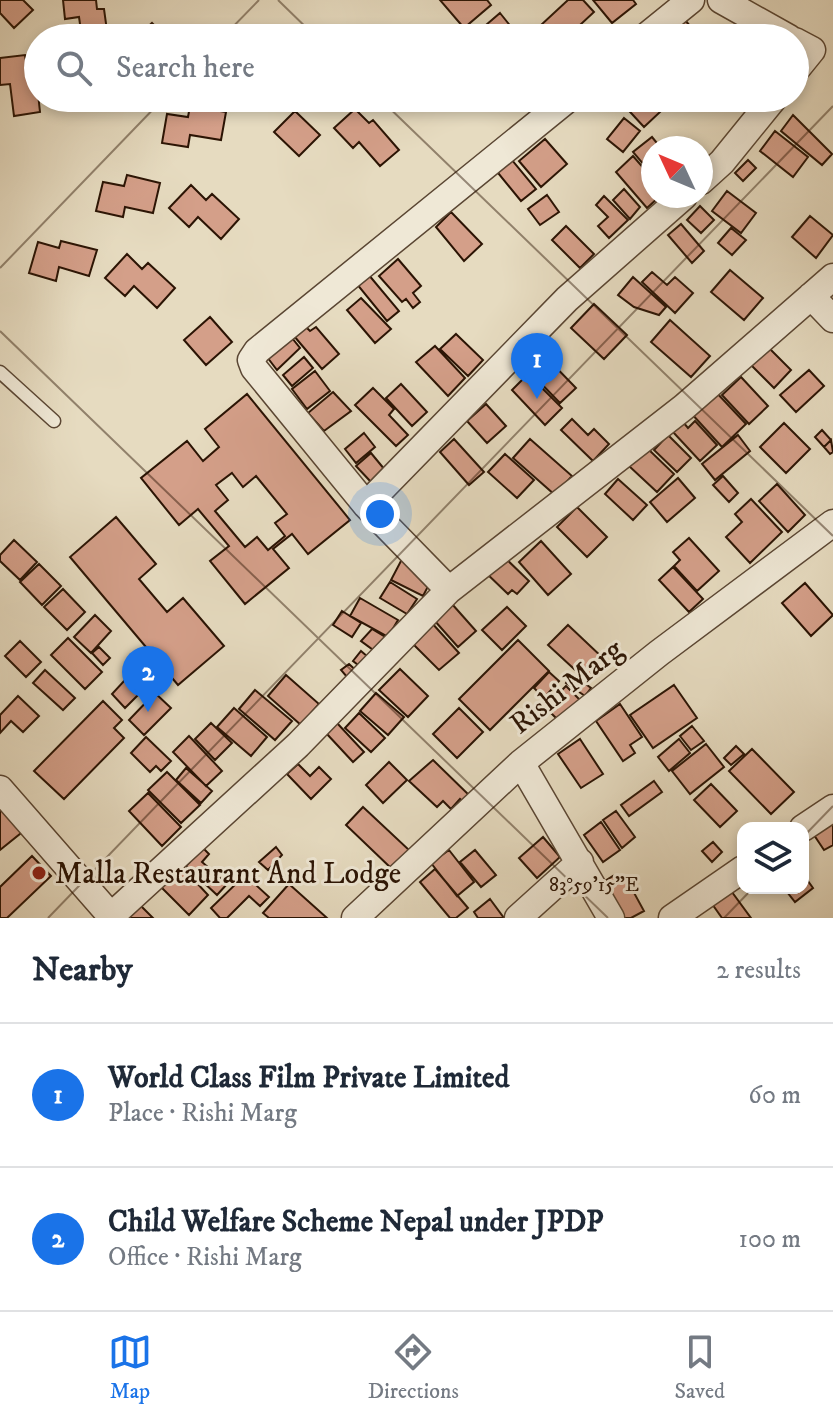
<!DOCTYPE html>
<html lang="en">
<head>
<meta charset="utf-8">
<style>
  :root { --surface:#fff; --page:#f2f2f3; --text:#1f2937; --muted:#747a83; --line:#e0e1e3; --accent:#1a73e8 }
  body { margin:0; font-family:"IM FELL DW Pica",serif; background:var(--page); color:var(--text) }
  .controls { position:absolute; right:24px; bottom:24px; display:grid; overflow:hidden; border-radius:16px; box-shadow:0 4px 12px #0003 }
  .controls button { width:72px; height:72px; display:grid; place-items:center; padding:0; border:0; border-bottom:2px solid var(--line); background:var(--surface); color:var(--text); font:40px sans-serif }
  .compass { position:absolute; left:641px; top:136px; width:72px; height:72px; border-radius:50%; background:var(--surface); box-shadow:0 4px 12px #0003; rotate:314deg }
  .you { position:absolute; left:380px; top:514px; width:28px; height:28px; margin:-20px; border:6px solid #fff; border-radius:50%; background:#1a73e8; box-shadow:0 0 0 12px #1a73e833 }
  .badge { display:grid; place-items:center; width:52px; height:52px; border-radius:50%; background:var(--accent); color:#fff; font-size:26px; font-weight:700 }
  .pin { position:absolute; translate:-50% -66px; filter:drop-shadow(0 2px 4px #0008) }
  .pin::after { content:''; position:absolute; top:42px; width:28px; height:24px; background:inherit; clip-path:polygon(0 0,100% 0,50% 100%) }
  .list { margin:0; padding:0; list-style:none }
  h2 { display:flex; justify-content:space-between; align-items:center; height:104px; margin:0; padding:0 32px; font-size:34px }
  h2 small { font-size:26px; font-weight:400; color:var(--muted) }
  .list li { display:grid; grid-template-columns:52px 1fr auto; gap:24px; align-items:center; box-sizing:border-box; height:144px; padding:0 32px; border-top:2px solid var(--line) }
  .list b { display:block; font-size:30px; white-space:nowrap }
  .list p { margin:0; font-size:26px; white-space:nowrap; color:var(--muted) }
  .list em { font-size:26px; font-style:normal; color:var(--muted) }
  .icon { flex:none; width:44px; height:44px; fill:none; stroke:currentColor; stroke-width:2; stroke-linecap:round; stroke-linejoin:round }
  .map { position:relative; flex:none; width:833px; height:918px; overflow:hidden }
  .search { position:absolute; background:var(--surface); box-shadow:0 4px 12px #0003; left:24px; right:24px; top:24px; height:88px; display:flex; align-items:center; gap:20px; box-sizing:border-box; padding:0 28px; border-radius:44px; color:var(--muted); font-size:30px }
  .sheet { height:392px; background:var(--surface) }
  nav { display:flex; justify-content:space-around; align-items:center; box-sizing:border-box; height:112px; border-top:2px solid var(--line); background:var(--surface); font-size:22px; color:var(--muted) }
  nav a { display:grid; justify-items:center; gap:4px }
  nav .on { color:var(--accent) }
  .map>svg:first-child { display:block }
  .building { fill:#d49f89; stroke:#2b1404; stroke-width:2; fill-rule:evenodd }
  .lines { fill:none; stroke-linecap:round; stroke-linejoin:round }
  .service-casing { stroke:#5a4633; stroke-width:15 }
  .minor-casing { stroke:#5a4633; stroke-width:29 }
  .service { stroke:#efe8d6; stroke-width:12 }
  .minor { stroke:#efe8d6; stroke-width:26 }
  .ticks { fill:none; stroke:#2b1404; stroke-width:2; stroke-opacity:0.45 }
  .poi-dot { fill:#8f2418; stroke:#efe8d6; stroke-width:3 }
  .labels { text-anchor:middle; stroke-width:6; stroke-linejoin:round; paint-order:stroke }
  .street-label { font-size:30px; fill:#2b1404; stroke:#efe8d6 }
  .poi-label { font-size:30px; fill:#2b1404; stroke:#efe8d6; text-anchor:start }
  .ticks-label { font-size:20px; text-anchor:middle; fill:#2b1404; stroke:#efe8d6; stroke-width:6; stroke-linejoin:round; paint-order:stroke }
</style>
</head>
<body>
<div class="map">
<svg width="833" height="918" viewBox="0 0 833 918">
  <rect width="100%" height="100%" fill="#e6dbc0"/>
  <filter id="stains"><feTurbulence type="fractalNoise" baseFrequency=".0025" numOctaves="4"/><feColorMatrix values="0 0 0 0 .2 0 0 0 0 .09 0 0 0 0 .02 0 0 0 .5 -.17"/></filter>
  <radialGradient id="worn" r=".72"><stop offset=".6" stop-color="#630" stop-opacity="0"/><stop offset="1" stop-color="#630" stop-opacity=".3"/></radialGradient>
  <path class="building" d="M 0,0 L 23,0 L 33,10 L 14,28 L 0,13 Z
    M 63,0 L 96,0 L 97,9 L 104,9 L 108,38 L 82,38 L 79,17 L 65,19 Z
    M 440,0 L 487,0 L 491,5 L 464,28 Z
    M 568,0 L 583,0 L 594,12 L 566,38 L 553,38 L 541,25 Z
    M 593,0 L 633,0 L 636,4 L 612,23 Z
    M 500,13 L 520,38 L 473,38 L 472,37 Z
    M 685,20 L 700,38 L 679,38 L 672,30 Z
    M 152,23 L 167,38 L 145,38 L 141,33 Z
    M 25,55 L 28,76 L 36,75 L 40,112 L 14,116 L 10,84 L 0,85 L 0,58 Z
    M 623,98 L 647,98 L 660,112 L 644,127 L 620,101 Z
    M 190,106 L 226,112 L 221,140 L 190,135 L 188,147 L 162,143 L 167,114 L 188,117 Z
    M 355,109 L 369,123 L 373,120 L 399,150 L 380,166 L 359,142 L 353,148 L 334,128 Z
    M 295,111 L 320,135 L 299,156 L 274,132 Z
    M 793,115 L 832,154 L 822,165 L 781,131 Z
    M 624,118 L 640,131 L 623,152 L 607,139 Z
    M 775,131 L 808,157 L 793,177 L 760,151 Z
    M 652,137 L 661,148 L 653,148 L 653,170 L 650,172 L 633,152 Z
    M 545,139 L 567,164 L 541,187 L 519,161 Z
    M 507,154 L 536,189 L 521,201 L 494,168 Z
    M 633,156 L 653,179 L 653,196 L 660,196 L 647,208 L 616,172 Z
    M 748,160 L 756,168 L 743,181 L 735,173 Z
    M 127,175 L 160,183 L 153,213 L 125,207 L 123,217 L 96,211 L 103,182 L 124,186 Z
    M 191,185 L 206,200 L 212,194 L 239,219 L 221,239 L 198,217 L 189,227 L 169,208 Z
    M 624,189 L 640,207 L 630,219 L 613,200 Z
    M 727,191 L 756,213 L 741,233 L 712,211 Z
    M 547,195 L 559,212 L 540,225 L 528,209 Z
    M 604,196 L 628,220 L 609,238 L 598,226 L 608,217 L 596,205 Z
    M 700,206 L 714,220 L 701,233 L 687,220 Z
    M 451,212 L 482,244 L 464,261 L 436,227 Z
    M 810,216 L 833,235 L 816,258 L 792,237 Z
    M 681,224 L 704,251 L 692,263 L 668,235 Z
    M 566,226 L 594,254 L 580,268 L 552,240 Z
    M 731,228 L 746,240 L 732,255 L 718,243 Z
    M 61,241 L 97,250 L 89,276 L 59,267 L 56,281 L 29,273 L 38,242 L 59,248 Z
    M 127,254 L 142,269 L 148,263 L 175,288 L 157,308 L 134,286 L 125,296 L 105,278 Z
    M 398,259 L 421,286 L 413,293 L 420,302 L 413,308 L 406,299 L 402,302 L 379,276 Z
    M 730,270 L 763,298 L 744,320 L 711,292 Z
    M 652,272 L 667,285 L 675,277 L 693,293 L 675,313 L 642,282 Z
    M 368,274 L 399,311 L 387,321 L 356,283 Z
    M 633,277 L 666,307 L 659,315 L 634,307 L 618,295 Z
    M 361,298 L 391,329 L 375,343 L 347,310 Z
    M 594,304 L 627,335 L 604,359 L 571,328 Z
    M 210,317 L 232,342 L 206,365 L 184,340 Z
    M 670,320 L 710,356 L 691,377 L 651,342 Z
    M 305,326 L 310,331 L 316,327 L 339,354 L 322,369 L 294,336 Z
    M 288,333 L 300,348 L 277,370 L 264,353 Z
    M 456,334 L 483,360 L 468,376 L 440,349 Z
    M 766,345 L 791,370 L 774,388 L 749,363 Z
    M 435,346 L 465,378 L 448,396 L 416,362 Z
    M 542,353 L 576,388 L 560,403 L 526,368 Z
    M 304,357 L 313,368 L 292,386 L 283,375 Z
    M 809,370 L 824,386 L 796,412 L 780,395 Z
    M 315,371 L 330,391 L 307,409 L 292,389 Z
    M 528,374 L 562,408 L 545,425 L 512,390 Z
    M 741,377 L 768,406 L 749,424 L 722,395 Z
    M 401,384 L 427,412 L 412,426 L 386,398 Z
    M 373,388 L 394,409 L 389,415 L 408,435 L 396,446 L 355,405 Z
    M 714,390 L 746,424 L 722,447 L 690,412 Z
    M 333,392 L 351,411 L 324,431 L 308,413 Z
    M 247,394 L 350,520 L 308,554 L 292,534 L 273,549 L 289,568 L 245,604 L 210,561 L 229,546 L 198,509 L 179,525 L 141,478 L 187,441 L 203,461 L 219,447 L 205,429 ZM 232,473 L 243,487 L 256,476 L 287,514 L 275,523 L 285,536 L 268,550 L 257,537 L 245,547 L 215,511 L 228,500 L 216,485 Z
    M 486,404 L 506,426 L 487,443 L 467,421 Z
    M 572,419 L 588,435 L 594,429 L 609,444 L 593,461 L 561,430 Z
    M 695,421 L 717,445 L 700,461 L 673,432 L 683,422 L 688,428 Z
    M 784,423 L 810,449 L 786,473 L 760,447 Z
    M 822,430 L 831,440 L 824,447 L 815,437 Z
    M 364,433 L 375,447 L 356,463 L 345,449 Z
    M 668,435 L 691,458 L 677,472 L 654,450 Z
    M 738,435 L 750,451 L 715,480 L 702,464 Z
    M 454,439 L 484,472 L 469,485 L 440,452 Z
    M 530,439 L 572,476 L 555,495 L 513,458 Z
    M 831,440 L 833,452 L 830,454 L 824,447 Z
    M 647,448 L 674,474 L 657,492 L 629,466 Z
    M 371,453 L 385,470 L 371,482 L 356,466 Z
    M 505,454 L 534,480 L 517,498 L 488,472 Z
    M 723,476 L 738,493 L 729,502 L 713,485 Z
    M 678,478 L 695,498 L 667,522 L 650,502 Z
    M 618,479 L 647,505 L 633,520 L 605,494 Z
    M 777,484 L 805,515 L 788,532 L 759,501 Z
    M 751,499 L 782,532 L 750,563 L 726,537 L 742,522 L 735,514 Z
    M 577,507 L 607,537 L 587,557 L 557,527 Z
    M 116,517 L 156,564 L 139,579 L 167,612 L 183,598 L 224,646 L 178,685 L 70,557 Z
    M 689,538 L 719,571 L 697,591 L 674,566 L 680,560 L 673,552 Z
    M 14,540 L 37,562 L 20,580 L 0,561 L 0,555 Z
    M 541,541 L 571,574 L 548,595 L 519,562 Z
    M 501,554 L 529,581 L 517,594 L 512,590 L 508,594 L 484,571 Z
    M 402,559 L 434,575 L 423,596 L 391,580 Z
    M 39,564 L 61,586 L 42,605 L 20,582 Z
    M 673,567 L 703,599 L 689,612 L 659,580 Z
    M 390,582 L 417,599 L 407,614 L 380,598 Z
    M 805,583 L 833,615 L 811,636 L 782,603 Z
    M 63,589 L 85,612 L 67,630 L 44,607 Z
    M 360,598 L 398,620 L 388,637 L 350,616 Z
    M 452,604 L 476,631 L 458,647 L 434,620 Z
    M 507,607 L 526,626 L 502,650 L 482,630 Z
    M 342,611 L 361,623 L 352,637 L 333,625 Z
    M 95,615 L 111,631 L 91,653 L 74,637 Z
    M 431,622 L 459,653 L 439,670 L 410,641 Z
    M 568,625 L 604,659 L 585,679 L 548,645 Z
    M 372,629 L 387,638 L 376,652 L 361,641 Z
    M 68,638 L 102,672 L 85,689 L 51,655 Z
    M 518,640 L 549,671 L 490,730 L 459,699 Z
    M 20,641 L 41,662 L 26,677 L 5,656 Z
    M 99,647 L 110,658 L 103,665 L 92,653 Z
    M 361,651 L 375,663 L 367,672 L 353,661 Z
    M 349,664 L 362,676 L 353,684 L 341,670 Z
    M 136,668 L 152,681 L 125,708 L 112,694 Z
    M 400,669 L 428,696 L 408,717 L 379,690 Z
    M 45,670 L 75,698 L 63,710 L 33,683 Z
    M 549,672 L 559,681 L 544,698 L 534,688 Z
    M 572,674 L 591,688 L 585,696 L 566,683 Z
    M 286,675 L 319,704 L 301,725 L 268,696 Z
    M 674,685 L 697,718 L 653,748 L 630,715 Z
    M 566,686 L 580,700 L 559,721 L 545,707 Z
    M 255,690 L 292,721 L 275,740 L 239,709 Z
    M 155,693 L 171,708 L 144,735 L 129,720 Z
    M 376,693 L 404,717 L 388,735 L 360,711 Z
    M 18,696 L 39,716 L 23,732 L 11,721 L 0,733 L 0,715 Z
    M 103,701 L 122,720 L 114,728 L 124,738 L 64,799 L 34,771 Z
    M 620,704 L 642,737 L 630,745 L 635,753 L 623,761 L 596,721 Z
    M 234,708 L 267,737 L 251,756 L 217,727 Z
    M 459,708 L 483,732 L 457,758 L 433,734 Z
    M 359,713 L 385,738 L 371,752 L 345,728 Z
    M 211,723 L 232,743 L 215,760 L 195,739 Z
    M 337,723 L 364,752 L 353,762 L 326,733 Z
    M 692,726 L 704,741 L 691,750 L 680,736 Z
    M 189,736 L 222,771 L 206,786 L 173,752 Z
    M 146,737 L 171,761 L 161,771 L 156,766 L 150,772 L 131,753 Z
    M 580,739 L 603,774 L 581,788 L 558,754 Z
    M 679,739 L 690,753 L 669,771 L 658,757 Z
    M 706,744 L 724,767 L 690,794 L 672,771 Z
    M 736,746 L 744,754 L 731,765 L 724,758 Z
    M 752,749 L 794,792 L 771,814 L 729,771 Z
    M 433,760 L 472,798 L 466,804 L 460,799 L 451,809 L 443,801 L 437,807 L 409,781 Z
    M 389,762 L 407,780 L 383,803 L 366,785 Z
    M 298,764 L 310,776 L 319,767 L 331,779 L 311,799 L 287,774 Z
    M 186,768 L 212,791 L 201,803 L 176,780 Z
    M 167,772 L 200,805 L 181,823 L 148,790 Z
    M 654,781 L 662,792 L 629,816 L 621,805 Z
    M 711,784 L 737,811 L 720,827 L 694,800 Z
    M 148,793 L 181,827 L 162,846 L 129,811 Z
    M 5,804 L 26,829 L 0,850 L 0,809 Z
    M 363,807 L 409,850 L 392,869 L 346,825 Z
    M 616,811 L 635,837 L 622,848 L 603,820 Z
    M 833,819 L 833,845 L 824,850 L 812,832 Z
    M 601,822 L 620,850 L 603,862 L 584,835 Z
    M 543,837 L 560,857 L 537,878 L 519,858 Z
    M 713,842 L 722,852 L 712,862 L 702,851 Z
    M 276,847 L 282,855 L 268,870 L 259,862 Z
    M 203,848 L 209,854 L 202,862 L 227,884 L 217,895 L 186,866 Z
    M 449,850 L 474,882 L 457,896 L 431,863 Z
    M 475,850 L 496,875 L 481,887 L 460,862 Z
    M 32,856 L 51,876 L 7,918 L 0,918 L 0,887 Z
    M 181,866 L 208,895 L 189,915 L 161,887 Z
    M 435,869 L 468,908 L 456,918 L 450,918 L 420,882 Z
    M 803,874 L 813,888 L 795,902 L 784,888 L 803,888 Z
    M 245,875 L 269,897 L 260,906 L 249,896 L 227,918 L 220,918 L 211,908 Z
    M 613,876 L 617,883 L 626,878 L 644,911 L 631,918 L 619,918 L 600,884 Z
    M 289,884 L 327,918 L 269,918 L 263,913 Z
    M 729,888 L 751,918 L 722,918 L 710,901 Z
    M 490,899 L 504,918 L 478,918 L 474,912 Z
    M 139,904 L 153,918 L 125,918 Z"/>
  <g class="lines">
    <g class="service-casing">
      <path id="service" d="M 0,372 L 54,421"/>
    </g>
    <g class="minor-casing">
      <path id="minor" d="M 721,0 L 789,38
        M 644,38 L 691,0
        M 795,41 L 812,50 L 795,71
        M 701,181 L 722,162 L 774,98
        M 811,296 L 833,319
        M 366,505 L 567,299 L 684,196
        M 449,590 L 366,505 L 254,368 L 251,360 L 257,351 L 569,98
        M 521,763 L 611,918
        M 0,789 L 111,916
        M 803,828 L 833,808
        M 109,918 L 298,745 L 449,590 L 684,407 L 833,277
        M 355,918 L 521,763 L 659,653 L 833,523
        M 518,918 L 580,862
        M 672,918 L 743,869"/>
    </g>
    <use href="#service" class="service"/>
    <use href="#minor" class="minor"/>
  </g>
  <path class="ticks" d="M 278,0 L 317,38M 222,38 L 259,0M 379,98 L 833,536M 0,268 L 164,98M 0,331 L 608,918M 803,837 L 833,806M 48,918 L 833,106M 724,918 L 753,888"/>
  <circle class="poi-dot" cx="39" cy="873" r="8"/>
  <g class="labels">
    <g class="street-label">
      <text transform="translate(566 686) rotate(-38)" y="10">Rishi Marg</text>
    </g>
    <g class="poi-label">
      <text x="55" y="883">Malla Restaurant And Lodge</text>
    </g>
  </g>
  <g class="ticks-label">
    <text x="594" y="891">83°59'15"E</text>
  </g>
  <rect width="100%" height="100%" filter="url(#stains)"/>
  <rect width="100%" height="100%" fill="url(#worn)"/>
</svg>
<div class="controls">
<button><svg class="icon" aria-label="layers" viewBox="0 0 24 24"><path d="M12 4l9 5-9 5-9-5zM3 14l9 5 9-5"/></svg></button>
</div>
<svg class="compass" viewBox="-18 -18 36 36"><path d="M0-13l5 13h-10z" fill="#e53935"/><path d="M0 13l5-13h-10z" fill="#747a83"/></svg>
<div class="you"></div>
<div class="pin badge" style="left:537px;top:399px">1</div>
<div class="pin badge" style="left:148px;top:712px">2</div>
<div class="search"><svg class="icon" aria-label="search" viewBox="0 0 24 24"><circle cx="10" cy="10" r="6"/><path d="M15 15l6 6"/></svg>Search here</div>
</div>
<section class="sheet">
<h2>Nearby<small>2 results</small></h2>
<ul class="list">
<li><span class="badge">1</span><div><b>World Class Film Private Limited</b><p>Place · Rishi Marg</p></div><em>60 m</em></li>
<li><span class="badge">2</span><div><b>Child Welfare Scheme Nepal under JPDP</b><p>Office · Rishi Marg</p></div><em>100 m</em></li>
</ul>
</section>
<nav>
<a class="on"><svg class="icon" aria-label="map" viewBox="0 0 24 24"><path d="M3 6l6-2 6 2 6-2v14l-6 2-6-2-6 2zM9 4v14M15 6v14"/></svg>Map</a>
<a><svg class="icon" aria-label="directions" viewBox="0 0 24 24"><path d="M12 3l9 9-9 9-9-9zM9 14v-3h6M13 9l2 2-2 2"/></svg>Directions</a>
<a><svg class="icon" aria-label="saved" viewBox="0 0 24 24"><path d="M7 4h10v16l-5-4-5 4z"/></svg>Saved</a>
</nav>
</body>
</html>
